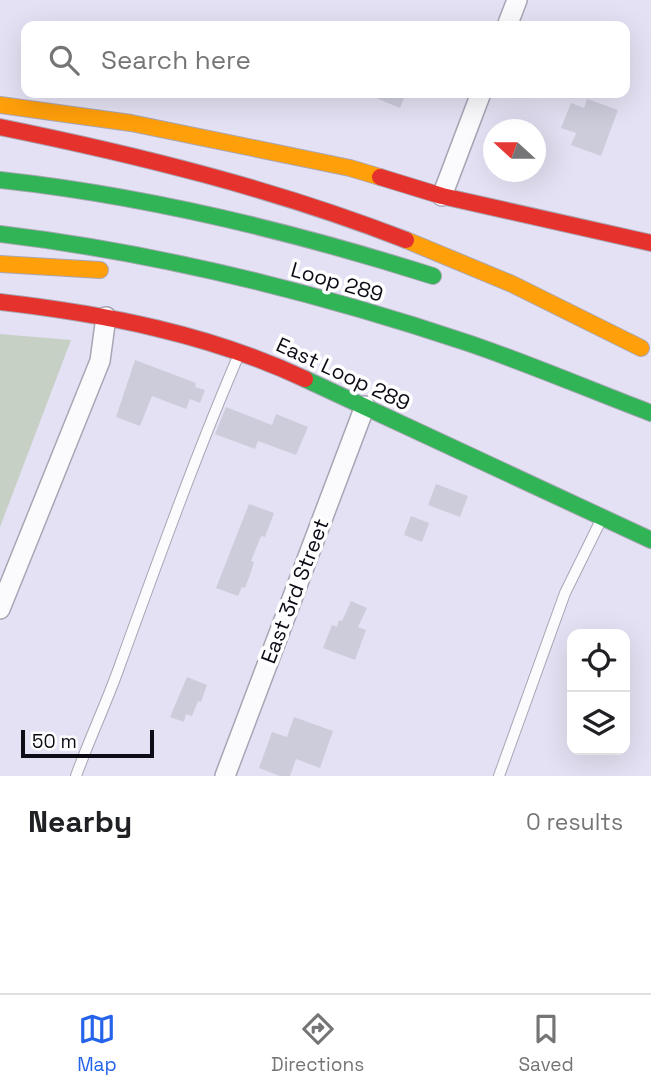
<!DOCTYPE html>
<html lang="en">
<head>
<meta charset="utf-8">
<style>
  :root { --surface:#fff; --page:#f6f6f6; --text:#202124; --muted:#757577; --line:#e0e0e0; --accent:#2563eb }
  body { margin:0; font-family:"Space Grotesk",sans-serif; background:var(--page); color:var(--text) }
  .controls { position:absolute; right:21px; bottom:21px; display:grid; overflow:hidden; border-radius:14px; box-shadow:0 7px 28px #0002 }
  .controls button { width:63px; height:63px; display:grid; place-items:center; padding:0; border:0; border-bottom:2px solid var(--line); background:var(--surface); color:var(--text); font:35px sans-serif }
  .compass { position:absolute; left:483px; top:119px; width:63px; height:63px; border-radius:50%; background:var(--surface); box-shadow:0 7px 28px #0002; rotate:291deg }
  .scale { position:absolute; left:21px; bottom:18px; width:133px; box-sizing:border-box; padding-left:7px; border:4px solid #0d0b16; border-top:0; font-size:19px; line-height:24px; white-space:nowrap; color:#0d0b16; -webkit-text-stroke:5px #fff; paint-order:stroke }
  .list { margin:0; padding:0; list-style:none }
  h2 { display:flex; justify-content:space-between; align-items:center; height:91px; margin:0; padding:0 28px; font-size:30px }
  h2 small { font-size:23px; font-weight:400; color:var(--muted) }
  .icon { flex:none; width:38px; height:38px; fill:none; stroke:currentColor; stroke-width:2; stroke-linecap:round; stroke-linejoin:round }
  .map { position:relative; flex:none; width:651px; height:776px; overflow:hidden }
  .search { position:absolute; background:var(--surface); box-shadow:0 7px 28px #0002; left:21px; right:21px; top:21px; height:77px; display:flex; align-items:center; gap:18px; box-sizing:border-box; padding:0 24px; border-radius:14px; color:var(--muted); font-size:26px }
  .sheet { height:217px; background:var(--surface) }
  nav { display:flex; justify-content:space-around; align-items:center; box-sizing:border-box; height:98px; border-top:2px solid var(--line); background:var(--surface); font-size:19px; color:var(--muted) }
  nav a { display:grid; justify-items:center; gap:4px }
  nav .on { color:var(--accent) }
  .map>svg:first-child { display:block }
  .green { fill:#c6d0c5 }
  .building { fill:#cdccdb }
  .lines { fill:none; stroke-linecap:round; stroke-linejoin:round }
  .lane-casing { stroke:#a8a6b4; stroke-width:12 }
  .street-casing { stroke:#a8a6b4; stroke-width:22 }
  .fast-casing { stroke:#a8a6b4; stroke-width:18 }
  .slow-casing { stroke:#a8a6b4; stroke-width:18 }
  .jam-casing { stroke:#a8a6b4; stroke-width:18 }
  .lane { stroke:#fbfafd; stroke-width:10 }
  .street { stroke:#fbfafd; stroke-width:19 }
  .fast { stroke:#30b455; stroke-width:16 }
  .slow { stroke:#ff9f0a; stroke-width:16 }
  .jam { stroke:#e5322d; stroke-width:16 }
  .labels { text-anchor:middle; stroke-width:7; stroke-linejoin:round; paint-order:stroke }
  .street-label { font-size:21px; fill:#0d0b16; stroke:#fff }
</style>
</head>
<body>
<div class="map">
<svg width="651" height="776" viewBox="0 0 651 776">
  <rect width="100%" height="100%" fill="#e4e1f4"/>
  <path class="green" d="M 0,334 L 71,340 L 0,527 Z"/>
  <path class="building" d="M 364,93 L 406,93 L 400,108 Z
    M 587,99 L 618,110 L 601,156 L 571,145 L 576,133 L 561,128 L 571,103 L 584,108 Z
    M 135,360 L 196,383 L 195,387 L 205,390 L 200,403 L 190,399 L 186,409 L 152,396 L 140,426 L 116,417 Z
    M 226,407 L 272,425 L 276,414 L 308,427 L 296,455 L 258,441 L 255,449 L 215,434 Z
    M 436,484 L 468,496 L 460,517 L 428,505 Z
    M 249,504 L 274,513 L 265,537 L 261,536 L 251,561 L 254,562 L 251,572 L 245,588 L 242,587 L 238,596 L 216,588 Z
    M 411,516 L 429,523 L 422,542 L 404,535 Z
    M 351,601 L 367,608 L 358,627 L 366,630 L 355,660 L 323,648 L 332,625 L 337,627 L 339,620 L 342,621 Z
    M 187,677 L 207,685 L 201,702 L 198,701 L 192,716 L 186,714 L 184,722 L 170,717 Z
    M 294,717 L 333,731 L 320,768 L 296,759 L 290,776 L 280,776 L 259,768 L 272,732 L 287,737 Z"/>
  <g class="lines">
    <g class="lane-casing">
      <path id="lane" d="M 76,776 C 90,737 108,700 121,662 C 159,558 196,454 240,352
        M 499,776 L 565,593 L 601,520"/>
    </g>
    <g class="street-casing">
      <path id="street" d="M 507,26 L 517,0
        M 442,196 L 481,93
        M 0,609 L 100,361 L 106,317
        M 225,776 L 365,406"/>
    </g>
    <g class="fast-casing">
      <path id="fast" d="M 0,180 C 148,196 291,231 433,276
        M 0,234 C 160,253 315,292 468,343 C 530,364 590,390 651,413
        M 305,379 L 651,540"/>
    </g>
    <g class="slow-casing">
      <path id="slow" d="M 0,105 L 131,123 L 350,168 L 380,177
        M 406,240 L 512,284 L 641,348
        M 0,264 L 100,270"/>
    </g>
    <g class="jam-casing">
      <path id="jam" d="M 0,127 C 138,155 275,189 406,240
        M 380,177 L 442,196 L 651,243
        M 0,302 C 105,314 209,334 305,379"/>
    </g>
    <use href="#lane" class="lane"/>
    <use href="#street" class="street"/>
    <use href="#fast" class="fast"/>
    <use href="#slow" class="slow"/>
    <use href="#jam" class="jam"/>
  </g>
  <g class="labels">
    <g class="street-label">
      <text transform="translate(337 282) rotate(16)" y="7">Loop 289</text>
      <text transform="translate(343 374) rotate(25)" y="7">East Loop 289</text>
      <text transform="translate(295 591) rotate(-69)" y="7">East 3rd Street</text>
    </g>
  </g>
</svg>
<div class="controls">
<button><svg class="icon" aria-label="locate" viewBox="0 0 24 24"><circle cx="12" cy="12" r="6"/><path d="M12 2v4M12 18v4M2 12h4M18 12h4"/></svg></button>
<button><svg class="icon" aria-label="layers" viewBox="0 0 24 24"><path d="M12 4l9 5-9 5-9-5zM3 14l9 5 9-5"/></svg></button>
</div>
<svg class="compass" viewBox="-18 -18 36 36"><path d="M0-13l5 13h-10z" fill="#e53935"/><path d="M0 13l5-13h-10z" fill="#757577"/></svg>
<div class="scale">50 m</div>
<div class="search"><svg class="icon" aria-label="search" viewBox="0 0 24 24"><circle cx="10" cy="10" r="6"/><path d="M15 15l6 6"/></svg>Search here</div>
</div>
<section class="sheet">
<h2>Nearby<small>0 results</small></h2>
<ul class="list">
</ul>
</section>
<nav>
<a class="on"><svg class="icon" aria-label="map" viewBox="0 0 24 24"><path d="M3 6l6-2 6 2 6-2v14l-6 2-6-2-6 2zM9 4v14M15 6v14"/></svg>Map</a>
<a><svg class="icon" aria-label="directions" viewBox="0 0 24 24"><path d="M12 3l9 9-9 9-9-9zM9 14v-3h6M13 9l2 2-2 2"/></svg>Directions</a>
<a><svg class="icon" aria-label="saved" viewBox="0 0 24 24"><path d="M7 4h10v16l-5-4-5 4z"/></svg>Saved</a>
</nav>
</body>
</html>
